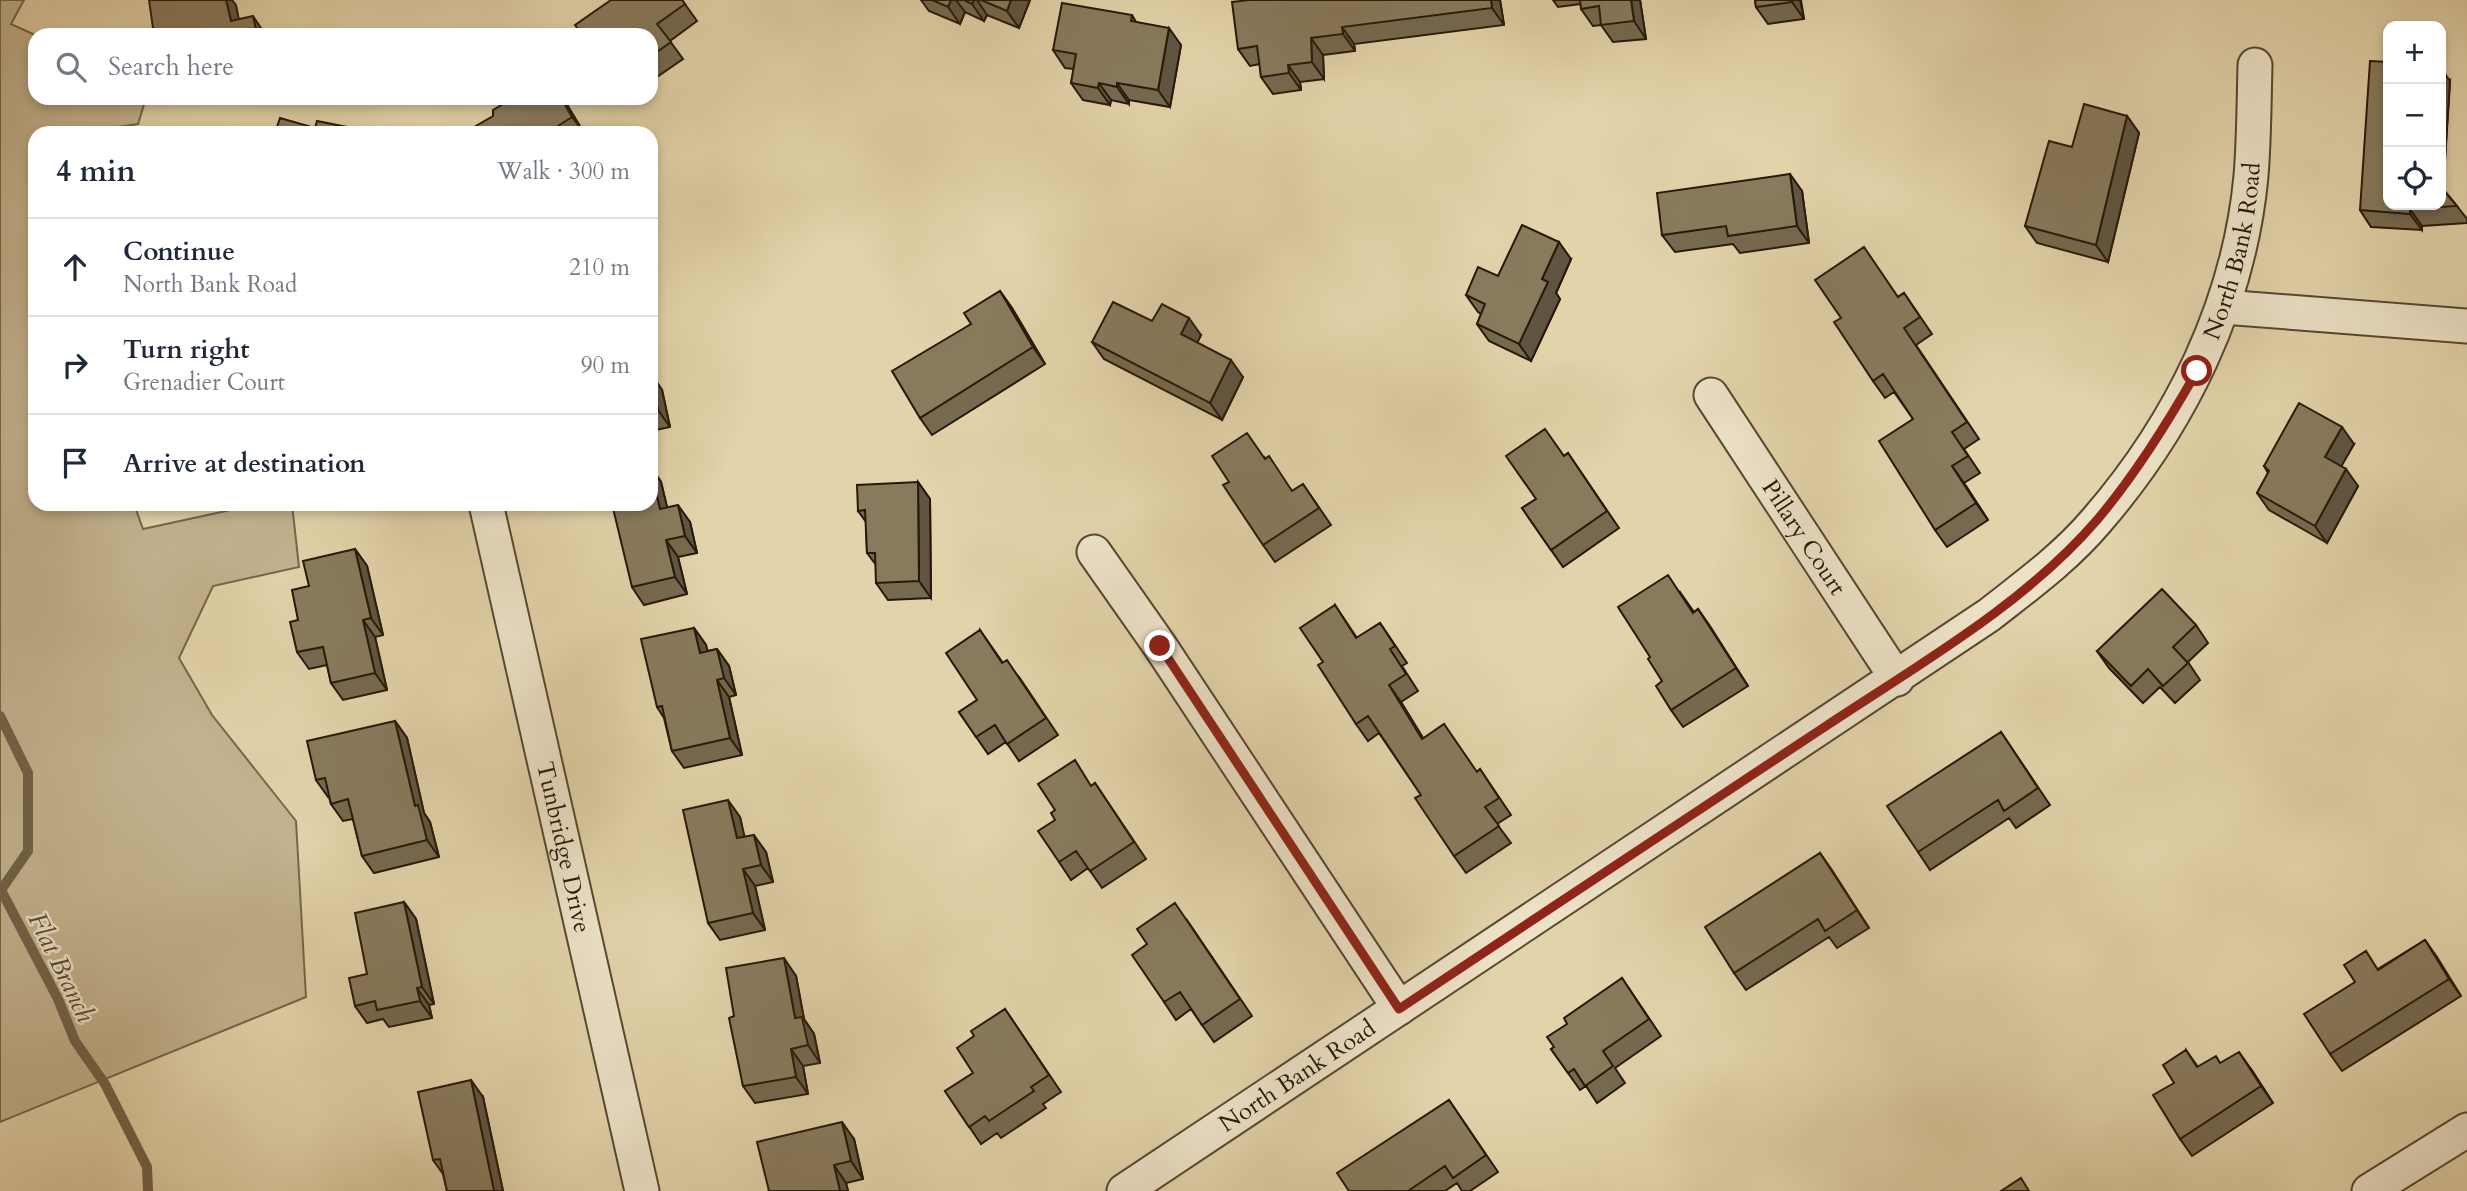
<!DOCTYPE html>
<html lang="en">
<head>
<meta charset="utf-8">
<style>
  :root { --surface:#fff; --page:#f6f6f7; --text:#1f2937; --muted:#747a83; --line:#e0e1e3 }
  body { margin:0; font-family:Cardo,serif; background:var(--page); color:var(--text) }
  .controls { position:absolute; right:21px; top:21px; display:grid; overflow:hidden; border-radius:14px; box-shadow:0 4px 10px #0003 }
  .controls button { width:63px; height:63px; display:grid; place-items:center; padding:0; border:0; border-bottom:2px solid var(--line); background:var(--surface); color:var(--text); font:35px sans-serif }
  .stop { position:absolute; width:21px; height:21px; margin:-16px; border:5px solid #8f2418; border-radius:50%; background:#fff }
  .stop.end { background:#8f2418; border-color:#fff; box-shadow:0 2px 7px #0008 }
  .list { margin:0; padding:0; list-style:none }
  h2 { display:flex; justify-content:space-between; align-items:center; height:91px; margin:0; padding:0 28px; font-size:30px }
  h2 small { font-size:23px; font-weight:400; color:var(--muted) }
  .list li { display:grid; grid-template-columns:46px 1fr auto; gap:21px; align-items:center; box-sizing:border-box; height:98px; padding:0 28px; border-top:2px solid var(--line) }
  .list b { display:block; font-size:26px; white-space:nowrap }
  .list p { margin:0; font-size:23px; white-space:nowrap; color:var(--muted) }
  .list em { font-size:23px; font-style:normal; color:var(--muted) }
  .icon { flex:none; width:38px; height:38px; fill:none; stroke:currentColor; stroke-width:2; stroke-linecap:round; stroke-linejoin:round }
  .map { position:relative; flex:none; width:2467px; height:1191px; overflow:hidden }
  .search { position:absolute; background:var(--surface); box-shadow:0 4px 10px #0003; left:28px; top:28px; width:630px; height:77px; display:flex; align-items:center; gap:18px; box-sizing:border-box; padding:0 24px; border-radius:21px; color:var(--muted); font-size:26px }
  .panel { position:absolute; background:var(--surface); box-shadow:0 4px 10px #0003; left:28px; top:126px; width:630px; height:385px; border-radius:21px }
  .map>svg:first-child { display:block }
  .green { fill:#c3b38f; stroke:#74664c; stroke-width:2 }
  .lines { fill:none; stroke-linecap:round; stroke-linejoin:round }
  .stream { stroke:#716349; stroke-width:10 }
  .street-casing { stroke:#554831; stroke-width:37 }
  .street { stroke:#ede2c8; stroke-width:33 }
  .wall { fill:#756950; stroke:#261909; stroke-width:2 }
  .shaded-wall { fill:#5f5541; stroke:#261909; stroke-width:2 }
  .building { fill:#887a5d; stroke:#261909; stroke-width:2 }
  .route { stroke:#8f2418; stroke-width:9 }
  .labels { text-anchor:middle; stroke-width:5; stroke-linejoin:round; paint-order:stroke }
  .street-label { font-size:24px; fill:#261909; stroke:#ede2c8 }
  .water-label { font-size:26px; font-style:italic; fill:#584a33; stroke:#ede2c8 }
</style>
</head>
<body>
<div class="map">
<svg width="2467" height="1191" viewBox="0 0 2467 1191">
  <rect width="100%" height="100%" fill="#e3d3aa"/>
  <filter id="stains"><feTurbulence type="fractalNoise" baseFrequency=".00286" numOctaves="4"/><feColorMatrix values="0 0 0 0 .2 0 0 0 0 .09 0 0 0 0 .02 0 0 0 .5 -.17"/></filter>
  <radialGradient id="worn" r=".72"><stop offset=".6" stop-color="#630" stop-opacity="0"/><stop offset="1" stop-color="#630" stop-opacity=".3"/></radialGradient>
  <path class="green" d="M 0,0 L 24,0 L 11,24 L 35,35 L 35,98 L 146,98 L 138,124 L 76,133 L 35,133 L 35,504 L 134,504 L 143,529 L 258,504 L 292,504 L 299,567 L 213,586 L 179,658 L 212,715 L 296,821 L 306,997 L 0,1122 Z"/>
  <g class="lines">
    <path class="stream" d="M 0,716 L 28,773 L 28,851 L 1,890 L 58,999 L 75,1041 L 105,1084 L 147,1167 L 148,1191"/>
    <g class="street-casing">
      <g id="street">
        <path d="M 2223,307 L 2467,326"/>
        <path id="s1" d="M 1711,395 L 1897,679"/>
        <path id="s2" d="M 486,504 L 642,1191"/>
        <path d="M 1094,552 L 1160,646 L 1399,1008"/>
        <path id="s3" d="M 1124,1191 L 1989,615 C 2026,586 2066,557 2097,520 C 2180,424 2239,305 2251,176 C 2254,140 2254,102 2255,65"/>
        <path d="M 2369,1191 L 2467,1130"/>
      </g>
    </g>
    <use href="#street" class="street"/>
  </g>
  <path class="wall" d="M 611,0 L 682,0 L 697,21 L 670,41 L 683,59 L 651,81 L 651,35 Z
    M 921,0 L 1030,0 L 1019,28 L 987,15 L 984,21 L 965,12 L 960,24 L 929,11 Z
    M 1249,0 L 1500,0 L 1504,25 L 1354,44 L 1355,51 L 1323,55 L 1324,79 L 1300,82 L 1301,90 L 1273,94 L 1261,77 L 1260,64 L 1250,66 L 1238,49 Z
    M 1553,0 L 1640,0 L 1646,39 L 1613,42 L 1601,25 L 1593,26 L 1581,9 L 1581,4 L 1558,7 Z
    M 1755,0 L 1801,0 L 1804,19 L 1768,24 L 1756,7 Z
    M 1132,15 L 1136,22 L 1181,45 L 1170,107 L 1129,100 L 1129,104 L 1111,100 L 1110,105 L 1083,100 L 1071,83 L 1074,69 L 1065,68 L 1053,50 Z
    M 2450,81 L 2443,189 L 2457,206 L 2467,219 L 2467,223 L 2422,226 L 2422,230 L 2371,227 L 2360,210 Z
    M 563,98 L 584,133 L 464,133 Z
    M 2127,116 L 2139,133 L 2108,262 L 2037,243 L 2025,226 L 2072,147 Z
    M 1802,191 L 1809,243 L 1740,253 L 1733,244 L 1675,252 L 1662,235 Z
    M 1571,259 L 1556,293 L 1560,299 L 1531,361 L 1489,341 L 1477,324 L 1481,314 L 1478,312 L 1466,295 L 1498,276 Z
    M 1000,291 L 1012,308 L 1045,364 L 932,435 L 920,418 L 971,324 Z
    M 1904,293 L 1932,334 L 1916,345 L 1979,439 L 1964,449 L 1980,473 L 1964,483 L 1988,520 L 1947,547 L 1935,530 L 1913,419 L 1894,392 L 1885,398 L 1873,381 L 1898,297 Z
    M 1152,321 L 1201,335 L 1197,343 L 1243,377 L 1222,420 L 1104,359 L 1092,342 Z
    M 651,374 L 662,390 L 670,427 L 651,431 Z
    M 2354,444 L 2341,466 L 2358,486 L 2327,543 L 2269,510 L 2257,493 L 2268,473 L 2264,466 Z
    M 1568,453 L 1619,528 L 1563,567 L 1522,508 L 1536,499 L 1564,456 Z
    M 1265,458 L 1292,491 L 1303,484 L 1331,525 L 1275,562 L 1263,545 Z
    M 651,467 L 661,482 L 667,508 L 690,522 L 697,553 L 678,557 L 687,594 L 644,605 L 632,587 L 651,504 Z
    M 918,482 L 930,499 L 931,598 L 888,600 L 876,583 L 876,565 L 867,553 L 866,522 L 858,511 Z
    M 355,549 L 367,566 L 383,635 L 375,637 L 387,690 L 343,700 L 331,683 L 327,665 L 309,669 L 297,652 L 298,620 L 309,586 Z
    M 1680,592 L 1694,612 L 1698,609 L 1748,686 L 1683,727 L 1671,710 L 1662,681 L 1650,657 Z
    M 1335,605 L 1357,638 L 1380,623 L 1407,663 L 1402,666 L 1418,691 L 1401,702 L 1423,738 L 1477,772 L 1480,769 L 1511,815 L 1497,824 L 1511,843 L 1466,873 L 1454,856 L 1421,795 L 1379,733 L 1368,741 L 1356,724 L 1323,662 Z
    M 2196,625 L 2208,643 L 2188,662 L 2200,680 L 2175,703 L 2160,687 L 2143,703 L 2109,668 L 2097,651 Z
    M 694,628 L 706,645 L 707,651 L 717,649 L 729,666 L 736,695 L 729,697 L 742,755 L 684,768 L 672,751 L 664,718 L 657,707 Z
    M 980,630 L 1003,663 L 1019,677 L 1058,735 L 1019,761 L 1006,742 L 988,754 L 959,712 L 977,700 Z
    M 395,721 L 407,738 L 424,813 L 430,822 L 439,857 L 374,873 L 362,856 L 353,819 L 343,821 L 331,804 L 329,797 L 328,797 L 316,780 Z
    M 2001,732 L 2050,805 L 2016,828 L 2009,818 L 1930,870 L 1918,852 Z
    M 1095,783 L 1146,859 L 1102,888 L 1088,868 L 1071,880 L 1059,862 L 1055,820 Z
    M 740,817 L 744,837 L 766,852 L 773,882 L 755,886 L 765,930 L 720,940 L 708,923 Z
    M 1820,853 L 1869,928 L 1837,948 L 1829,937 L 1746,990 L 1734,973 Z
    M 404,902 L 416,919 L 434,1004 L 429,1005 L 432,1018 L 389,1027 L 383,1019 L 367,1023 L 355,1006 L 367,974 Z
    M 1187,920 L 1252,1016 L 1214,1042 L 1191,1009 L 1176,1020 L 1164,1002 Z
    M 2425,940 L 2461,996 L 2342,1071 L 2330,1054 L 2378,969 Z
    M 796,976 L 804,1019 L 814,1034 L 820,1063 L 803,1066 L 808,1094 L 755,1103 L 743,1086 L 734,1016 Z
    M 1622,978 L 1661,1036 L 1615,1068 L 1625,1083 L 1597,1103 L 1586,1086 L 1580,1090 L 1551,1049 L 1554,1047 L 1567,1024 Z
    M 1005,1009 L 1061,1092 L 1043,1104 L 1046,1108 L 1001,1138 L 997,1133 L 981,1144 L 945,1091 L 973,1073 L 974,1036 Z
    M 2186,1050 L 2198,1067 L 2221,1063 L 2251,1069 L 2273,1103 L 2192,1156 L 2180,1139 Z
    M 483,1097 L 503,1191 L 447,1191 L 443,1174 L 433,1160 Z
    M 1449,1100 L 1498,1172 L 1470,1191 L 1462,1191 L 1457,1183 L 1445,1191 L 1349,1191 Z
    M 854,1139 L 863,1179 L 846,1183 L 848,1191 L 769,1191 Z"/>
  <path class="shaded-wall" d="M 226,0 L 232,0 L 236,5 L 242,35 L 231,21 Z
    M 951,0 L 956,0 L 965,12 L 960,24 L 948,7 Z
    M 974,0 L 977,0 L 987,15 L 984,21 L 972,4 Z
    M 1011,0 L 1030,0 L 1019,28 L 1007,11 Z
    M 1491,0 L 1500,0 L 1504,25 L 1492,8 Z
    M 1631,0 L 1640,0 L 1646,39 L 1634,21 Z
    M 1791,0 L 1800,0 L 1804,19 L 1792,2 Z
    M 253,16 L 265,34 L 265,35 L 257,35 Z
    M 1342,27 L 1354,44 L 1355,51 L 1343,34 Z
    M 1169,28 L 1181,45 L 1170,107 L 1158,90 Z
    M 1311,38 L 1323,55 L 1324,79 L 1312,62 Z
    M 1288,65 L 1300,82 L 1301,90 L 1289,73 Z
    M 2441,68 L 2450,81 L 2443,193 L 2441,189 Z
    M 1099,83 L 1111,100 L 1110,105 L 1098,88 Z
    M 1117,83 L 1129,100 L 1129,104 L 1117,87 Z
    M 561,98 L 563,98 L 584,133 L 572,117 Z
    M 2127,116 L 2139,133 L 2108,262 L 2096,245 Z
    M 1790,174 L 1802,191 L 1809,243 L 1797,226 Z
    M 2410,209 L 2422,226 L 2422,230 L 2410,214 Z
    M 1559,242 L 1571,259 L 1556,293 L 1560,299 L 1531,361 L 1519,344 L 1542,279 Z
    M 1000,291 L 1012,308 L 1045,364 L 1033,347 Z
    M 1189,318 L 1201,335 L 1193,351 L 1181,334 Z
    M 1231,360 L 1243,377 L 1222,420 L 1210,403 Z
    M 651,374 L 662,390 L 670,427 L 658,410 Z
    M 2342,427 L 2354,444 L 2337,474 L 2325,457 Z
    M 1952,466 L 1964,483 L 1988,520 L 1976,503 Z
    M 651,467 L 661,482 L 672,527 L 660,509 L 651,472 Z
    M 2346,469 L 2358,486 L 2327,543 L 2315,526 Z
    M 918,482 L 930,499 L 931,598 L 919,581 Z
    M 678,505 L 690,522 L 697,553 L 685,536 Z
    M 666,540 L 678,557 L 687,594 L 675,577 Z
    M 355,549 L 367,566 L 383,635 L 371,618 Z
    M 1698,609 L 1710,626 L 1748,686 L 1736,668 Z
    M 363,620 L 375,637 L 387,690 L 375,673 Z
    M 694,628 L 706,645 L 712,670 L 700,653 Z
    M 717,649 L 729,666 L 736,695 L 724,678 Z
    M 717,680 L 729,697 L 742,755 L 730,738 Z
    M 1389,685 L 1401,702 L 1434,756 L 1422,739 Z
    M 395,721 L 407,738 L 424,813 L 430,822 L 439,857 L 427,840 L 415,806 Z
    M 728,800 L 740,817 L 749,856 L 737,838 Z
    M 754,835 L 766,852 L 773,882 L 761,865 Z
    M 1820,853 L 1832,870 L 1869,928 L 1857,910 Z
    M 743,869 L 755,886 L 765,930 L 753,913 Z
    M 404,902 L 416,919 L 434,1004 L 422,987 Z
    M 2425,940 L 2437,957 L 2461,996 L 2449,979 Z
    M 784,958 L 796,976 L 804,1019 L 814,1034 L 820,1063 L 808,1045 L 795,1018 Z
    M 417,988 L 429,1005 L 432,1018 L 420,1001 Z
    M 791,1049 L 803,1066 L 808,1094 L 796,1077 Z
    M 2239,1052 L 2251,1069 L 2273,1103 L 2261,1086 Z
    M 471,1080 L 483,1097 L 503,1191 L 494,1191 Z
    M 842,1122 L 854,1139 L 863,1179 L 851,1161 Z
    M 834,1165 L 846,1183 L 848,1191 L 840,1191 Z"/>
  <path class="building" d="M 149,0 L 226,0 L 231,21 L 253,16 L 257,35 L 154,35 Z
    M 611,0 L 682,0 L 685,4 L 657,24 L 671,42 L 651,56 L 651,35 L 582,35 L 575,25 Z
    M 932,0 L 951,0 L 948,7 Z
    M 964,0 L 974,0 L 972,4 Z
    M 981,0 L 1011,0 L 1007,11 Z
    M 1249,0 L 1491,0 L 1492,8 L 1342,27 L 1343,34 L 1311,38 L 1312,62 L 1288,65 L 1289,73 L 1261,77 L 1257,46 L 1238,49 L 1232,2 Z
    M 1580,0 L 1631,0 L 1634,21 L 1601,25 L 1599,6 L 1581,9 Z
    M 1755,0 L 1791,0 L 1792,2 L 1756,7 Z
    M 1062,3 L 1132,15 L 1131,21 L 1169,28 L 1158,90 L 1117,83 L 1117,87 L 1099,83 L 1098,88 L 1071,83 L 1076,54 L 1053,50 Z
    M 2370,61 L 2388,62 L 2388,205 L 2441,205 L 2441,187 L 2457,206 L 2410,209 L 2410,214 L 2360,210 Z
    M 513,98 L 561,98 L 572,117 L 558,126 L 562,133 L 464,133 L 493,116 L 493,110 Z
    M 2084,104 L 2127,116 L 2096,245 L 2025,226 L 2049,141 L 2072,147 Z
    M 280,118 L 315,128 L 317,121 L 367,131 L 366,133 L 275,133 Z
    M 1790,174 L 1797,226 L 1728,236 L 1726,226 L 1662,235 L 1657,193 Z
    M 1522,225 L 1559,242 L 1542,279 L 1548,282 L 1519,344 L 1477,324 L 1485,304 L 1466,295 L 1478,267 L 1498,276 Z
    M 1864,247 L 1898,297 L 1904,293 L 1920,317 L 1904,328 L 1967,422 L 1952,432 L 1968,456 L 1952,466 L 1976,503 L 1935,530 L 1879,441 L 1913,419 L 1883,374 L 1873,381 L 1834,322 L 1841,318 L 1815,280 Z
    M 1000,291 L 1033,347 L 920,418 L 892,371 L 971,324 L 964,313 Z
    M 1113,302 L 1152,321 L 1162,304 L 1189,318 L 1181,334 L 1231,360 L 1210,403 L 1092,342 Z
    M 651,377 L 658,410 L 651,411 Z
    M 2299,403 L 2342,427 L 2325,457 L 2346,469 L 2315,526 L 2257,493 L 2269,471 L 2264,466 Z
    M 1545,429 L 1564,456 L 1568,453 L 1607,511 L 1551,550 L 1522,508 L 1536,499 L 1506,456 Z
    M 1247,433 L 1265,459 L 1269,456 L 1292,491 L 1303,484 L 1319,508 L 1263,545 L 1223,485 L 1229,482 L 1212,456 Z
    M 651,472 L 660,509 L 678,505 L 685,536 L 666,540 L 675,577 L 632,587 L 612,504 L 651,504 Z
    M 918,482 L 919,581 L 876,583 L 875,553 L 867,553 L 865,510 L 858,511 L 857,485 Z
    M 355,549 L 371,618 L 363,620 L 375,673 L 331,683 L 323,647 L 297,652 L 290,622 L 298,620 L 292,590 L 309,586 L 303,561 Z
    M 1668,575 L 1693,613 L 1698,609 L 1736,668 L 1671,710 L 1656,686 L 1662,681 L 1648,659 L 1650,657 L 1618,607 Z
    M 2162,589 L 2196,625 L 2173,647 L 2188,663 L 2163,686 L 2148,669 L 2131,686 L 2097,651 Z
    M 1335,605 L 1356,638 L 1380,623 L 1395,646 L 1390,649 L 1406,674 L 1389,685 L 1422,739 L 1444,724 L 1477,772 L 1480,769 L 1499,798 L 1485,807 L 1499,826 L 1454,856 L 1415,798 L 1421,795 L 1368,716 L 1356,724 L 1318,665 L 1323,662 L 1300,628 Z
    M 694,628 L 700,653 L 717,649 L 724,678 L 717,680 L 730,738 L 672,751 L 662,706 L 657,707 L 641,639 Z
    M 980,630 L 1002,663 L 1007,660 L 1046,718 L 1007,744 L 995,725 L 976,737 L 959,712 L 977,700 L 946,653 Z
    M 395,721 L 415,806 L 418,805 L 427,840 L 362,856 L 348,799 L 331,804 L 325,778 L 316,780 L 307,741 Z
    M 2001,732 L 2038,788 L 2004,811 L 1998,800 L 1918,852 L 1887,806 Z
    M 1075,760 L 1091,786 L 1095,783 L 1134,842 L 1090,871 L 1076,851 L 1059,862 L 1038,831 L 1055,820 L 1051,813 L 1055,810 L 1038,784 Z
    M 728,800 L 737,838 L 754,835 L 761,865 L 743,869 L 753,913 L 708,923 L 683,810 Z
    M 1820,853 L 1857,910 L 1825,931 L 1818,919 L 1734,973 L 1705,927 Z
    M 404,902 L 422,987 L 417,988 L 420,1001 L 377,1010 L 375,1001 L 355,1006 L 349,978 L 367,974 L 355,913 Z
    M 1175,903 L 1240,999 L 1202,1025 L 1180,992 L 1164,1002 L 1132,955 L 1147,944 L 1137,929 Z
    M 2425,940 L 2449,979 L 2330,1054 L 2304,1014 L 2355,982 L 2344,965 L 2366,951 L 2378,970 Z
    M 784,958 L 795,1018 L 802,1017 L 808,1045 L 791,1049 L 796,1077 L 743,1086 L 729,1018 L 734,1016 L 726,968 Z
    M 1622,978 L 1649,1019 L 1603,1051 L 1613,1066 L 1585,1086 L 1574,1069 L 1568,1073 L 1551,1049 L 1554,1047 L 1547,1037 L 1567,1024 L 1564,1018 Z
    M 1005,1009 L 1049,1075 L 1031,1087 L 1034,1091 L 989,1121 L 985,1116 L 969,1127 L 945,1091 L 973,1073 L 957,1048 L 974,1036 L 971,1031 Z
    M 2186,1050 L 2197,1067 L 2216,1056 L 2220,1063 L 2239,1052 L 2261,1086 L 2180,1139 L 2153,1095 L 2174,1083 L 2163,1065 Z
    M 471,1080 L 494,1191 L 447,1191 L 440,1159 L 433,1160 L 418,1092 Z
    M 1449,1100 L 1486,1155 L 1453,1178 L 1445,1166 L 1408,1191 L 1349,1191 L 1337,1173 Z
    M 842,1122 L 851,1161 L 834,1165 L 840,1191 L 769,1191 L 757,1142 Z
    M 2021,1178 L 2029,1191 L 2001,1191 Z"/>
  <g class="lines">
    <path class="route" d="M 1160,646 L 1399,1009 C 1540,915 1682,821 1823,728 C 1916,666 2023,606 2097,520 C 2136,474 2167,424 2197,371"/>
  </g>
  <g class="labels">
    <g class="street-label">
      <text dy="8" stroke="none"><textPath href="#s3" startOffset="1489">North Bank Road</textPath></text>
      <text dy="8" stroke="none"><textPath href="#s1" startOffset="170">Pillary Court</textPath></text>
      <text dy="8" stroke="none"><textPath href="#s2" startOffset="352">Tunbridge Drive</textPath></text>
      <text dy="8" stroke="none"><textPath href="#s3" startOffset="208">North Bank Road</textPath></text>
    </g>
    <g class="water-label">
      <text transform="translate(62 967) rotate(64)" y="9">Flat Branch</text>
    </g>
  </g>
  <rect width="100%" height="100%" filter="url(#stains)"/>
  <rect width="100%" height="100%" fill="url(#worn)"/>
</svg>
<div class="controls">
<button>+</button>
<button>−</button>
<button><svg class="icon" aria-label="locate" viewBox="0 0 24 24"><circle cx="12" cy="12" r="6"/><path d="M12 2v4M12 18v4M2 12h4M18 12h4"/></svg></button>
</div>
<div class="stop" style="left:2197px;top:371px"></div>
<div class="stop end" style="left:1160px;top:646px"></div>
<div class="search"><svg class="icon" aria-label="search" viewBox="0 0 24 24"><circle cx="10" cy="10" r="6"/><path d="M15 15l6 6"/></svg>Search here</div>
<section class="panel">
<h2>4 min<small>Walk · 300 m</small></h2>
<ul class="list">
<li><svg class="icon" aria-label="ahead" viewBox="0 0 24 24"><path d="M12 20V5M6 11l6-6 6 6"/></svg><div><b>Continue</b><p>North Bank Road</p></div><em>210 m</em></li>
<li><svg class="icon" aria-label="right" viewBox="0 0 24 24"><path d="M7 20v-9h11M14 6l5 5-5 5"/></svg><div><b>Turn right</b><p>Grenadier Court</p></div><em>90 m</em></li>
<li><svg class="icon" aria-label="arrive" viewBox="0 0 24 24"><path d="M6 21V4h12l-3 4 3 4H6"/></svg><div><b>Arrive at destination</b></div></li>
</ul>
</section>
</div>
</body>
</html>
